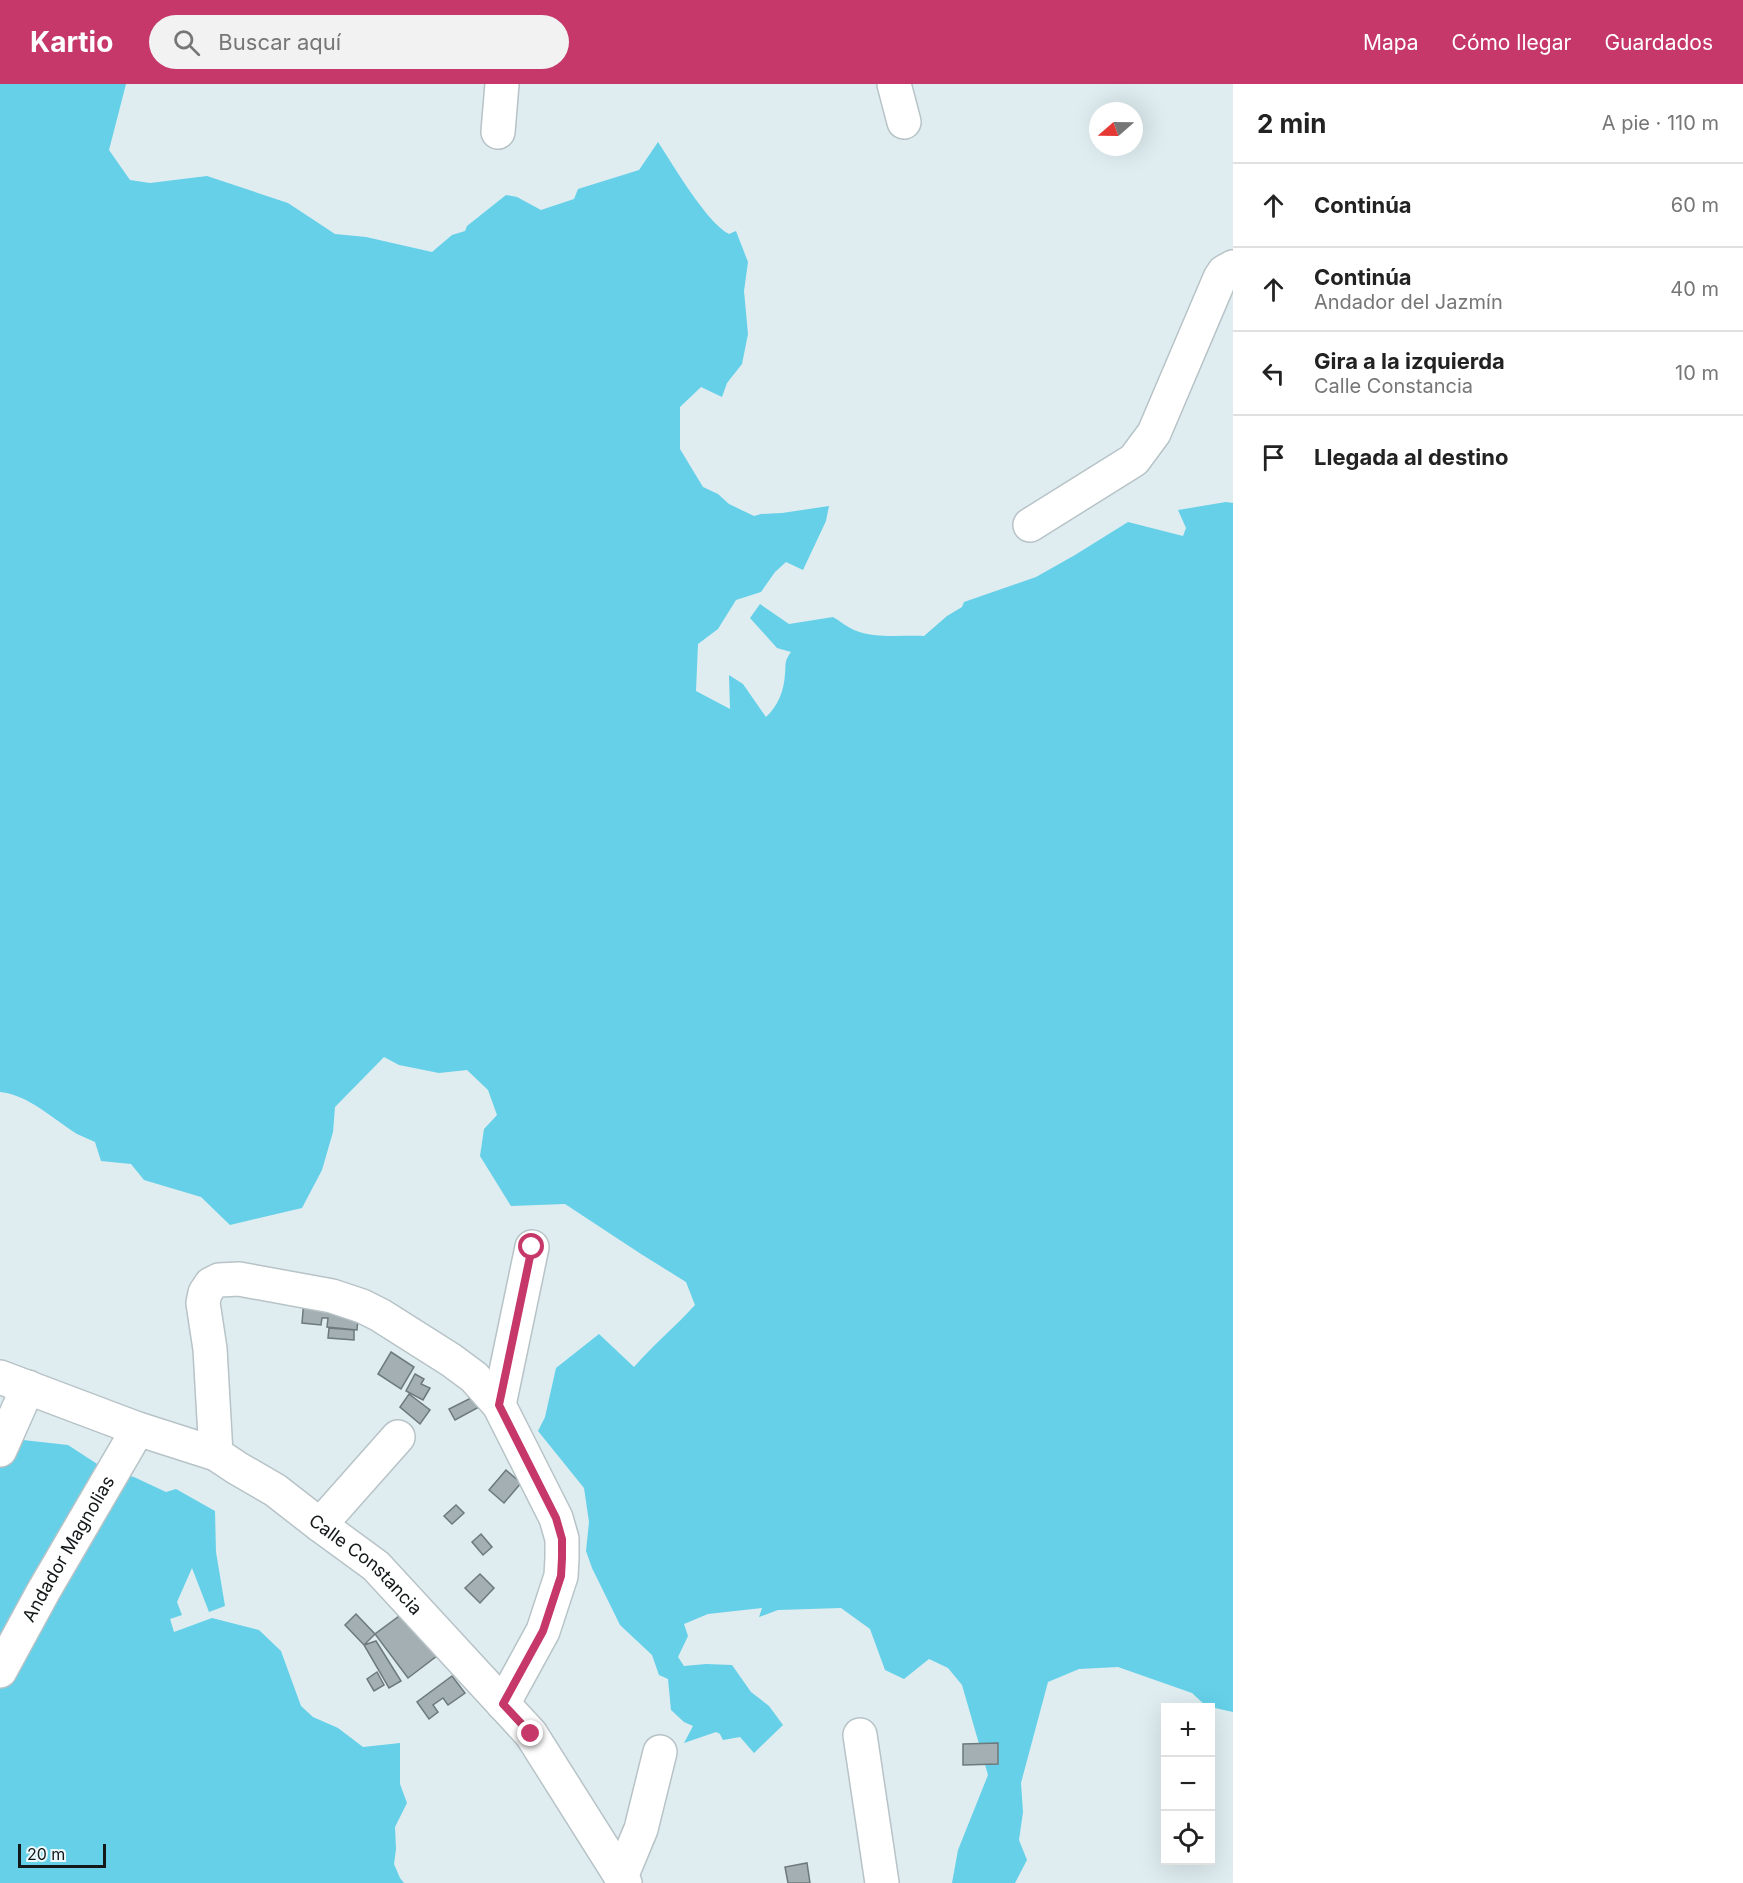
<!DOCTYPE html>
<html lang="es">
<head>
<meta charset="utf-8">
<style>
  :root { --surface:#fff; --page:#f2f2f2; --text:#222; --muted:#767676; --line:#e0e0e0; --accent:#c53869 }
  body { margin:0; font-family:Inter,sans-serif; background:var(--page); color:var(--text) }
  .controls { position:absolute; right:18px; bottom:18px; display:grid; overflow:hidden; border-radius:0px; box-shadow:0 6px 24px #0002 }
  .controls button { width:54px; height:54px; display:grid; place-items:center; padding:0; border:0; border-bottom:2px solid var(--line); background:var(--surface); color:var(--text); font:30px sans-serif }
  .compass { position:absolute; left:1089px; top:18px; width:54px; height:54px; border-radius:50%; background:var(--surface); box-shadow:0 6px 24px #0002; rotate:250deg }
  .scale { position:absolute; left:18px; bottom:15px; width:88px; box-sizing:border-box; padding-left:6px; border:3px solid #131819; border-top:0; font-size:16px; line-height:21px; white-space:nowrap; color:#131819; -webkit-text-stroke:4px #edfafd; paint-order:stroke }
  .stop { position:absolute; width:18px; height:18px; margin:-14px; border:4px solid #c53869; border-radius:50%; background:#fff }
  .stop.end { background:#c53869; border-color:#fff; box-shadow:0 2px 6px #0008 }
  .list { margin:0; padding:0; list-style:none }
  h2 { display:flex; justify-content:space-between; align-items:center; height:78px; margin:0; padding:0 24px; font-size:26px }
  h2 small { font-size:20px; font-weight:400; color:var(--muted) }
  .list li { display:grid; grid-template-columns:39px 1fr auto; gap:18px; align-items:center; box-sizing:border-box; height:84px; padding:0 24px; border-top:2px solid var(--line) }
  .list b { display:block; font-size:22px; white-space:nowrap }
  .list p { margin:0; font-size:20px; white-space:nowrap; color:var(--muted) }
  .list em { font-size:20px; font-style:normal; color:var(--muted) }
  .icon { flex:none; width:33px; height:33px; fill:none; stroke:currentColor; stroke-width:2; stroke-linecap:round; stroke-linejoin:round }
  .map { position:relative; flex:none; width:1233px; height:1799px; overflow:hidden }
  header { display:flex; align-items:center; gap:36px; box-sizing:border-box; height:84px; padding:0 30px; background:var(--accent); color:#fff }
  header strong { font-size:28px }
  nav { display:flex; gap:33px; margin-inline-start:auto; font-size:21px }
  .search { width:420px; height:54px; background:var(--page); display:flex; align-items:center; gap:15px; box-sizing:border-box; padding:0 21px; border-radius:33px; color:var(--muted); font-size:22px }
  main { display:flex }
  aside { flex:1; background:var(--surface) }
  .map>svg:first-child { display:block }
  .green { fill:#65d0e8 }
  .building { fill:#a3afb2; stroke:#6d797b; stroke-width:1.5 }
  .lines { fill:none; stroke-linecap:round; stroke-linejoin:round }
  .minor-casing { stroke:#b7c3c7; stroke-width:36 }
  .minor { stroke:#fff; stroke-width:33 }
  .route { stroke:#c53869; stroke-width:8 }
  .labels { text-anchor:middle; stroke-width:4.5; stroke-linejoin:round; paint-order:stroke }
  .street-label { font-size:18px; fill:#131819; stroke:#edfafd }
</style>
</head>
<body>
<header>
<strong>Kartio</strong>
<div class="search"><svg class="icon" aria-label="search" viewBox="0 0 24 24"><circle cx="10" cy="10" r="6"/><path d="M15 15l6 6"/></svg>Buscar aquí</div>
<nav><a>Mapa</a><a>Cómo llegar</a><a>Guardados</a></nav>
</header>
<main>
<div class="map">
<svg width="1233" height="1799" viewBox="0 0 1233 1799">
  <rect width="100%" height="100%" fill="#dfedf0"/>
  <path class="green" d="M 0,0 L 126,0 L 109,66 L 130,96 L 150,99 L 207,92 L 288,119 L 335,150 L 366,153 L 432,168 L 452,151 L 465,147 L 467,142 L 506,111 L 517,113 L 541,126 L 574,115 L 578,105 L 639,86 L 658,58 C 673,81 707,139 729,150 L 736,147 L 748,178 L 744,207 L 748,250 L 742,280 L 727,299 L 722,313 L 701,303 L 680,323 L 680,365 L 703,403 L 718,410 L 729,420 L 754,432 L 761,430 L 782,429 L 829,422 L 826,437 L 803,486 L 786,478 L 775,488 L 761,508 L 736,516 L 718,545 L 698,560 L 696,607 L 730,625 L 729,591 L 743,600 L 766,633 C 778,622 784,607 785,590 C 786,579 784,578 791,568 L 777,564 L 750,534 L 760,520 L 789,540 L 833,533 C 840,537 847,543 854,546 C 876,555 901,551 924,552 L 947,532 L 962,523 L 964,518 L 1036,493 L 1075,471 L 1128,438 L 1183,452 L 1186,444 L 1178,426 L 1226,418 L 1233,419 L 1233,1628 L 1206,1622 L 1192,1609 L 1118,1583 L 1079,1585 L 1048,1598 L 1021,1699 L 1023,1728 L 1019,1756 L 1027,1776 L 1015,1799 L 952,1799 L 958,1766 L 988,1691 L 962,1601 L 948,1584 L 929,1575 L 904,1595 L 885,1586 L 870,1545 L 841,1524 L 778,1526 L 759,1533 L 762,1524 L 708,1530 L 684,1540 L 688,1552 L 678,1573 L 684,1582 L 706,1580 L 732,1581 L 751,1608 L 769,1622 L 783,1641 L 754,1669 L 740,1653 L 723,1656 L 720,1650 L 716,1648 L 684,1659 L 693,1642 L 684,1638 L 671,1626 L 668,1595 L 659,1591 L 652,1571 L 620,1541 L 592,1484 L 586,1467 L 589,1438 L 584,1404 L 538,1347 L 545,1333 L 556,1284 L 599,1250 L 634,1283 C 653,1261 675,1243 695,1221 L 686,1198 L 641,1170 L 565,1120 L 511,1122 L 480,1072 L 484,1045 L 497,1031 L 488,1006 L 467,986 L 439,989 L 399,981 L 384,973 L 335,1023 L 333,1048 L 322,1086 L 302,1124 L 230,1141 L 201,1113 L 144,1096 L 131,1080 L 101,1077 L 95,1058 C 89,1055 83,1053 77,1050 C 53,1035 29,1011 0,1008 Z
    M 0,1352 L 5,1354 L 68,1361 L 108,1387 L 134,1393 L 166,1408 L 176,1405 L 215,1427 L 216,1468 L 225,1522 L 209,1528 L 192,1484 L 177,1518 L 182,1531 L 170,1535 L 174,1548 L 212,1534 L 259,1546 L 281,1567 L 301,1622 L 313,1633 L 338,1644 L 363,1663 L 400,1659 L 400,1700 L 407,1719 L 395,1743 L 396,1765 L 394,1780 L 400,1794 L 404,1799 L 0,1799 Z"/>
  <path class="building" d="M 304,1216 L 359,1222 L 357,1246 L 327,1243 L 328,1234 L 322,1234 L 321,1241 L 302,1239 Z
    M 329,1244 L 354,1246 L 354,1256 L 328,1254 Z
    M 391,1268 L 414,1283 L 401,1305 L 378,1290 Z
    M 415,1290 L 424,1295 L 421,1300 L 430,1304 L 423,1316 L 406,1307 Z
    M 409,1310 L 430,1326 L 420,1340 L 400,1323 Z
    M 473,1313 L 479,1323 L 455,1336 L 449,1325 Z
    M 506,1386 L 521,1399 L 504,1419 L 489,1406 Z
    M 456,1421 L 464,1429 L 452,1440 L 444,1432 Z
    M 481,1450 L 492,1463 L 483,1471 L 472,1458 Z
    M 480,1490 L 494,1504 L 480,1519 L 465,1504 Z
    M 410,1524 L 442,1568 L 408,1594 L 375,1550 Z
    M 356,1530 L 375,1550 L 364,1561 L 345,1541 Z
    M 376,1557 L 401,1597 L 389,1604 L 364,1561 Z
    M 377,1588 L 384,1601 L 374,1607 L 367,1595 Z
    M 452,1592 L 465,1609 L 448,1621 L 443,1614 L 433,1621 L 438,1628 L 429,1635 L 417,1618 Z
    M 998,1659 L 998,1680 L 963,1681 L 963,1660 Z
    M 807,1779 L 810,1799 L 788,1799 L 785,1783 Z"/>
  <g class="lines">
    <g class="minor-casing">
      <g id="minor">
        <path d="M 894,0 L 904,38"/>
        <path d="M 498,48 L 502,0"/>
        <path d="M 1030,441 L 1134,376 L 1154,349 L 1220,194 L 1224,188 L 1233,183"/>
        <path id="s1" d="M 0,1293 L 138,1345 L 216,1370 L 237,1384 L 275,1406 L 320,1441 L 376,1482 L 531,1650 L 625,1799"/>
        <path d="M 499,1321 L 532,1163"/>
        <path d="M 0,1366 L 28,1303"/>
        <path d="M 216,1370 L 210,1265 L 203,1219 L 205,1209 L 211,1200 L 219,1196 L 239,1195 L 332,1212 L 362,1222 L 380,1231 L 451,1276 L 474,1293 L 499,1321 L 556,1434 L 562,1455 L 562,1474 L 561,1492 L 543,1547 L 503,1620"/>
        <path d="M 320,1441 L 398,1353"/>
        <path id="s2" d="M 0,1587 L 43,1508 L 138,1345"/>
        <path d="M 860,1651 L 882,1799"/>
        <path d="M 621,1793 L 641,1745 L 660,1668"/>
      </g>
    </g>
    <use href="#minor" class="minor"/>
  </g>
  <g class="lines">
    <path class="route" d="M 531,1650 L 503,1620 L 543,1547 L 561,1492 L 562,1474 L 562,1455 L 556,1434 L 499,1321 L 532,1163"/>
  </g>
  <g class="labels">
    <g class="street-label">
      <text dy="6" stroke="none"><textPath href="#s2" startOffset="140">Andador Magnolias</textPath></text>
      <text dy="6" stroke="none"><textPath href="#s1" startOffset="416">Calle Constancia</textPath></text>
    </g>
  </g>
</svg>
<div class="controls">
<button>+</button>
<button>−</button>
<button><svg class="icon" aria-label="locate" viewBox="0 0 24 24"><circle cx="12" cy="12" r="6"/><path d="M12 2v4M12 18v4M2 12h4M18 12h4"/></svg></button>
</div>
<svg class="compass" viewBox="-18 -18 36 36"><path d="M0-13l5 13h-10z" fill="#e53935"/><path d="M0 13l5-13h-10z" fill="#767676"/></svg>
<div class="scale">20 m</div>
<div class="stop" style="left:532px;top:1163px"></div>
<div class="stop end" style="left:531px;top:1650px"></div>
</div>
<aside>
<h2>2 min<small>A pie · 110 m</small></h2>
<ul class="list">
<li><svg class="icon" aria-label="ahead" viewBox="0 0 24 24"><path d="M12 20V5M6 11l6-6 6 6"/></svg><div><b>Continúa</b></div><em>60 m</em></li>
<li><svg class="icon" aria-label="ahead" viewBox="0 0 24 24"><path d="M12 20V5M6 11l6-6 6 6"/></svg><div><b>Continúa</b><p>Andador del Jazmín</p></div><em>40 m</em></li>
<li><svg class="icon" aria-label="left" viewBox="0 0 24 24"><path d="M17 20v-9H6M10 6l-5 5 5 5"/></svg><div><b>Gira a la izquierda</b><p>Calle Constancia</p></div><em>10 m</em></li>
<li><svg class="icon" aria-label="arrive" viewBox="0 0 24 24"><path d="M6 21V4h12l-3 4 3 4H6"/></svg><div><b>Llegada al destino</b></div></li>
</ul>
</aside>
</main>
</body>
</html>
